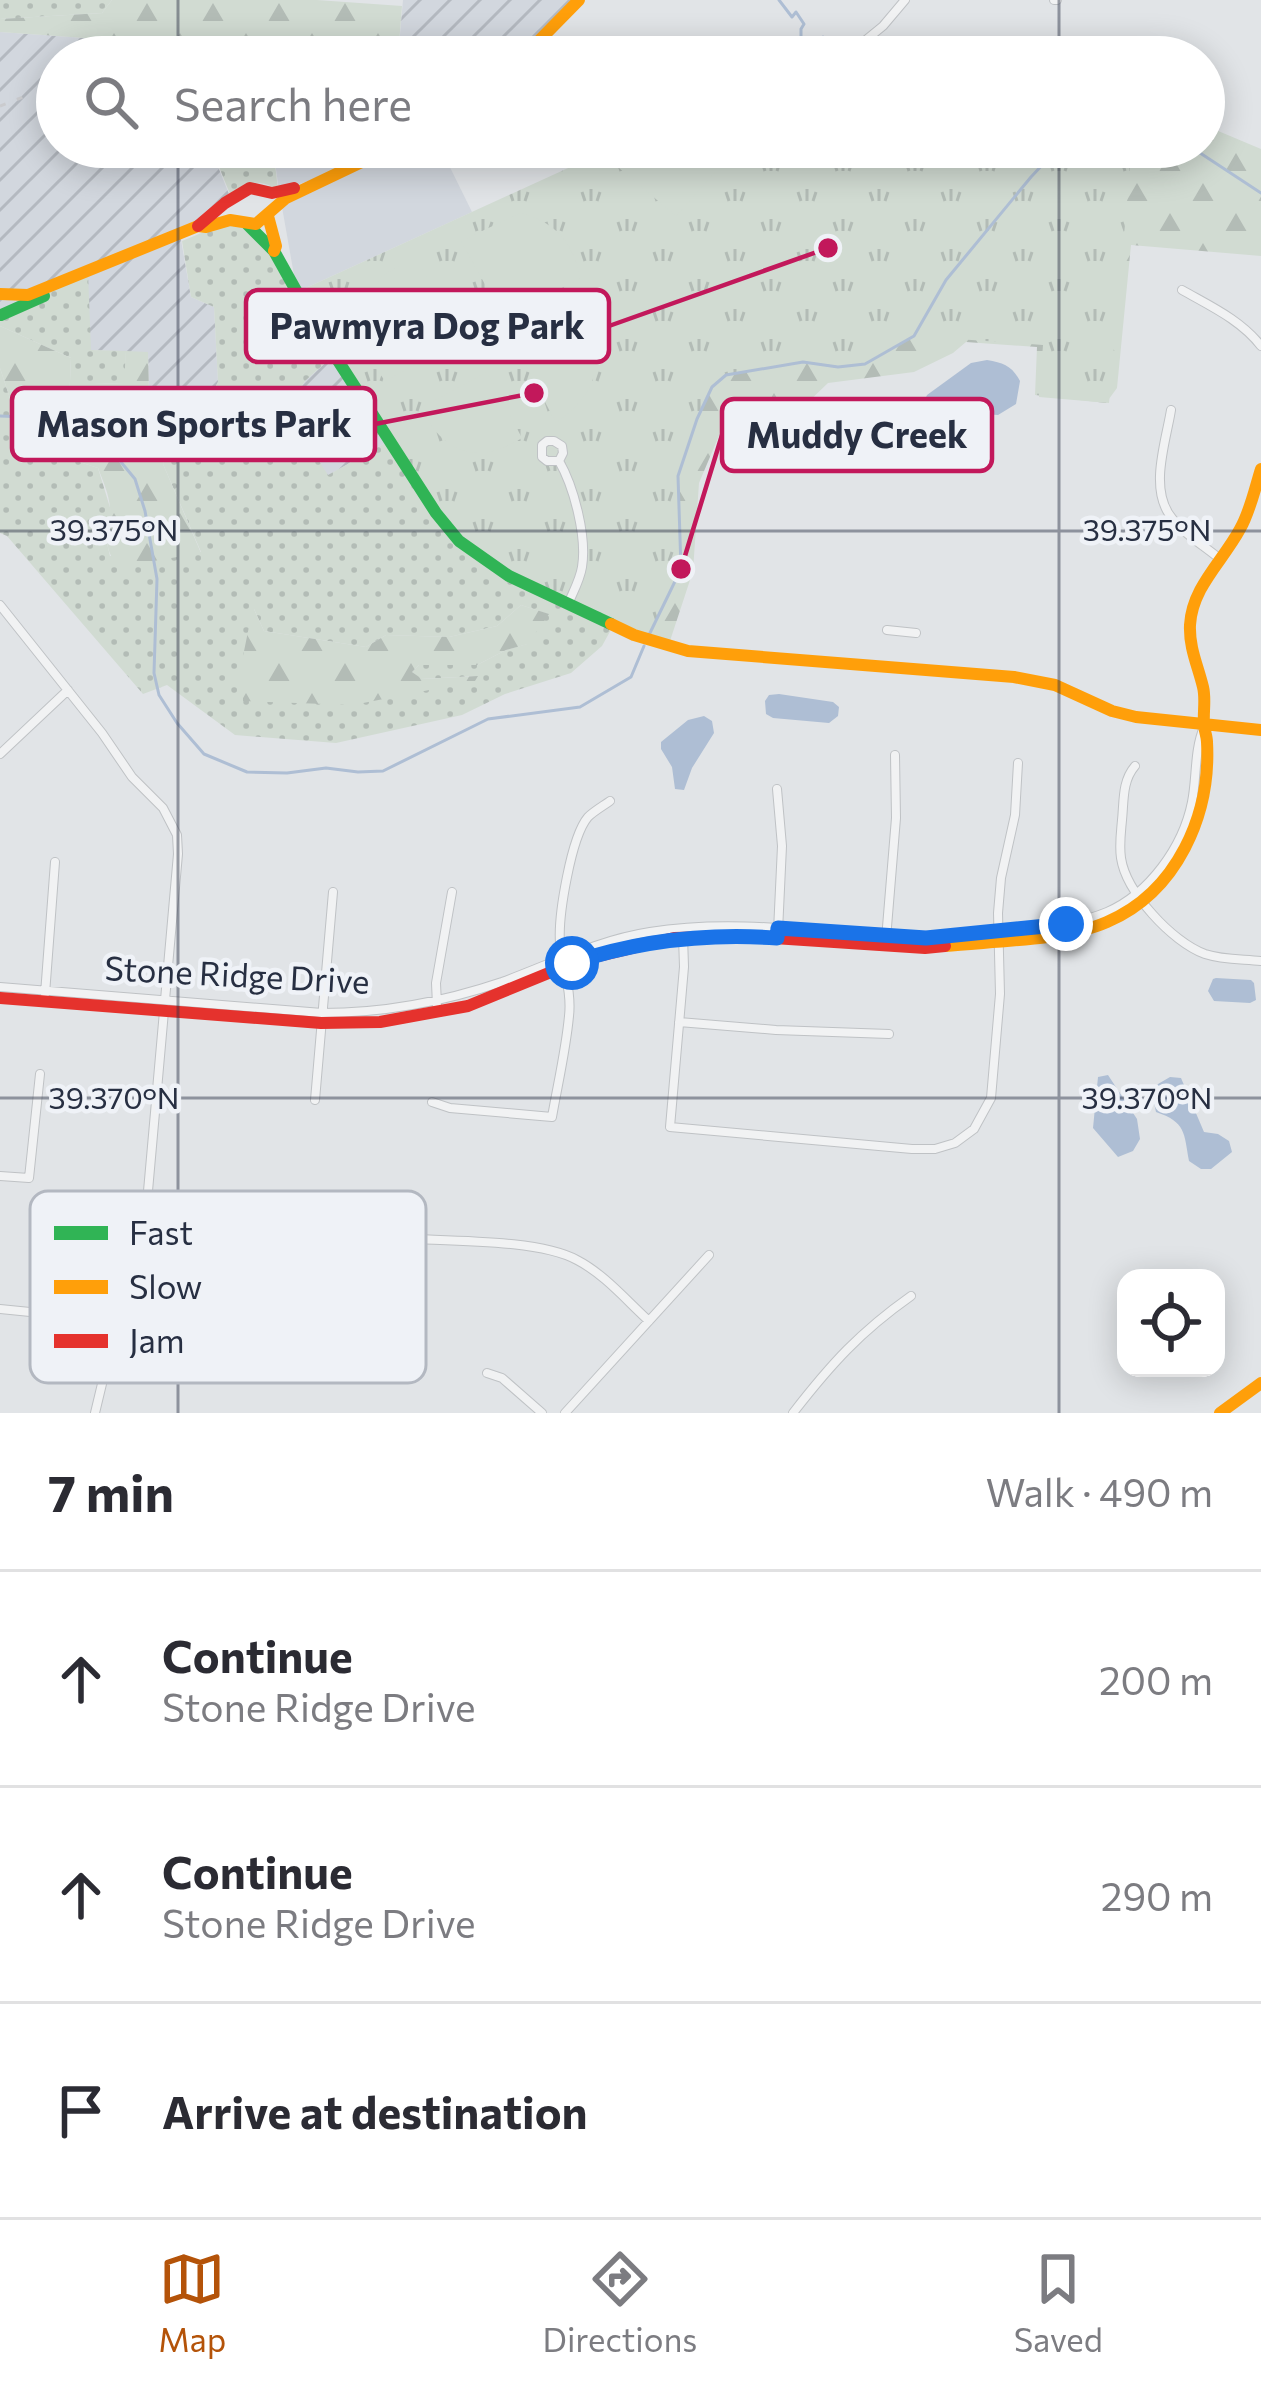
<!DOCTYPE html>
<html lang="en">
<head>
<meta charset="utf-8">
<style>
  :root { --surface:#fff; --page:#f7f7f7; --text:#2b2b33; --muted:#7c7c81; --line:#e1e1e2; --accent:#b45309 }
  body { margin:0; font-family:Commissioner,sans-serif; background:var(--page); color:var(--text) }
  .controls { position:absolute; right:36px; bottom:36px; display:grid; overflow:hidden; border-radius:24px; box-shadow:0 6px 30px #0003 }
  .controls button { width:108px; height:108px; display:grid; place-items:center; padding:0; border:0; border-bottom:3px solid var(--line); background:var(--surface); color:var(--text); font:60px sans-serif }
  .stop { position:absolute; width:36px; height:36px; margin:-27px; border:9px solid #1a73e8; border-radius:50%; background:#fff }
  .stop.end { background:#1a73e8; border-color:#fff; box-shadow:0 3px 12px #0008 }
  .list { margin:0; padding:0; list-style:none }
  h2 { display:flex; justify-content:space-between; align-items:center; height:156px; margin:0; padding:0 48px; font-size:51px }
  h2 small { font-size:39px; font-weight:400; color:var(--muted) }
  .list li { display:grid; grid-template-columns:78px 1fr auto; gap:36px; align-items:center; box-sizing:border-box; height:216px; padding:0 48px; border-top:3px solid var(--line) }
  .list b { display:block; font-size:45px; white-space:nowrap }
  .list p { margin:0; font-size:39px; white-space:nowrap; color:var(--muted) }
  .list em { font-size:39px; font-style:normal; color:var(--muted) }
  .icon { flex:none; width:66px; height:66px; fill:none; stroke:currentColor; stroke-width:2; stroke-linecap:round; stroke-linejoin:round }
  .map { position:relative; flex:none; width:1261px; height:1413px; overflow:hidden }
  .search { position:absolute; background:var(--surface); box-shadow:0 6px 30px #0003; left:36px; right:36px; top:36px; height:132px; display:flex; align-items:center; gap:30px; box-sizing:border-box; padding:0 42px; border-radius:66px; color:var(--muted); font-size:45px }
  .sheet { height:804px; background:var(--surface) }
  nav { display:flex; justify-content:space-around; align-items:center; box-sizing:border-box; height:168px; border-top:3px solid var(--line); background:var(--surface); font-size:33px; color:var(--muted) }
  nav a { display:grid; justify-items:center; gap:6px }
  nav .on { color:var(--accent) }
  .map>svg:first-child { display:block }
  .built { fill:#d2d7de }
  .industrial { fill:url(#industrial-furrows) }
  .grass { fill:url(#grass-dots); fill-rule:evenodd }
  .forest { fill:url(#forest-firs) }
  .park { fill:url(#park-tufts) }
  .pitch { fill:#d1dbd2 }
  .water { fill:#aebed4 }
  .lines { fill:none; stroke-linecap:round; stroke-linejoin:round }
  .stream { stroke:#aebed4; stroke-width:3 }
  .street-casing { stroke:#bfc2c5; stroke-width:10 }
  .street { stroke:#f1f2f3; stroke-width:8 }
  .fast { stroke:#30b455; stroke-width:12 }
  .slow { stroke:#ff9f0a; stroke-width:12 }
  .jam { stroke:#e5322d; stroke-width:12 }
  .rail { stroke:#cacbce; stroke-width:3; stroke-dasharray:6 12; stroke-linecap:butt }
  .route { stroke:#1a73e8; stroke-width:15 }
  .ticks { fill:none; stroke:#272f42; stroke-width:3; stroke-opacity:0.45 }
  .labels { text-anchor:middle; stroke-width:9; stroke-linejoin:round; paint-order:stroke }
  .street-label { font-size:33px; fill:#272f42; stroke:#eff2f7 }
  .key { fill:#eff2f7; stroke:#b3b8c1; stroke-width:3 }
  .key-label { font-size:33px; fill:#272f42 }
  .ticks-label { font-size:30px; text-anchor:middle; fill:#272f42; stroke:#eff2f7; stroke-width:9; stroke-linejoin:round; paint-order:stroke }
  .leader { fill:none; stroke:#c2185b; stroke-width:4.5 }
  .callout-dot { fill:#c2185b; stroke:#eff2f7; stroke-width:4.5 }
  .callout { fill:#eff2f7; stroke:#c2185b; stroke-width:4.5 }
  .callout-label { font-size:36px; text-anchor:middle; font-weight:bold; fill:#272f42 }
</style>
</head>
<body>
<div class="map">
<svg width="1261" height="1413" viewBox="0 0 1261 1413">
  <defs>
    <pattern id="industrial-furrows" width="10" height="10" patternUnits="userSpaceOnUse" patternTransform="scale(3)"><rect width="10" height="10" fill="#d2d7de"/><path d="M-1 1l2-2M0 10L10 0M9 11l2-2" fill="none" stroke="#b4b9c0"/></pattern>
    <pattern id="grass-dots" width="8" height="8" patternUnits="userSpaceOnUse" patternTransform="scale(3)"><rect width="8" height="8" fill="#d1dbd2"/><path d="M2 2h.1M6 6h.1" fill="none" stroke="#b3bcb6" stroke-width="1.8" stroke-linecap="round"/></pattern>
    <pattern id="forest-firs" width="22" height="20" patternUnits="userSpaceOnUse" patternTransform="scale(3)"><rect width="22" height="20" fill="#d1dbd2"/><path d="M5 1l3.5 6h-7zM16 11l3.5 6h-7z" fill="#b3bcb6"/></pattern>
    <pattern id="park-tufts" width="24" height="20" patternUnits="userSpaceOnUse" patternTransform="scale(3)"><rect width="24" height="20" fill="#d1dbd2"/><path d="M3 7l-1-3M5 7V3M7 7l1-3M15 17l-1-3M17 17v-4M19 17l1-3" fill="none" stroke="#b3bcb6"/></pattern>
  </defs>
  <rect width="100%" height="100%" fill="#e1e4e7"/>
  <path class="built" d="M 273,147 L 440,147 L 472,212 L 297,292 L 282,207 L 352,166 L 279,191 Z"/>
  <path class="industrial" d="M 403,0 L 579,0 L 523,57 L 398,57 Z
    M 0,32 L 170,44 L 175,57 L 57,57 L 57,147 L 210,147 L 231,199 L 180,234 L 191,297 L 214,307 L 218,382 L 202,412 L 169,432 L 163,464 L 163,430 L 150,420 L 148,353 L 91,350 L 0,311 Z
    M 334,355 L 389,441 L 327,476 L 308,444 L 288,429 L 286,410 L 305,381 Z"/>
  <path class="grass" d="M 0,0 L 112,0 L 102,13 L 0,19 Z
    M 211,147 L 273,147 L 278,190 C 259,178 248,182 230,194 Z
    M 231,224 C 260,231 275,260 287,285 L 272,339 L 280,362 L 330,348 L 334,355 L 305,381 L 286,410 L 289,429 L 308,444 L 328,475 L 389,441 L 613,626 L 602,646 L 571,673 L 505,694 L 462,715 L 336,743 L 235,735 L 167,685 L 143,694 L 7,536 L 0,533 L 0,368 L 25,444 L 98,468 L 112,514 L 106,539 L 110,556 L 201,552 L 163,464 L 169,432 L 202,412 L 218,382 L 214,307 L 191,297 L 182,241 L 218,226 ZM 521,605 L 548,614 L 527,644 L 506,650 L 477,665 L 419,665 L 412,672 L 421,679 L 477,676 L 243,700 L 254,609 L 264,631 L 366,647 L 386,635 L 449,637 L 497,626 Z
    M 88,272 L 91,350 L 126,351 L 125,383 L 94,384 C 116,404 118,428 116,456 L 97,448 L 97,421 L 69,404 L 71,358 L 0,326 L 0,312 Z"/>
  <path class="forest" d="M 112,0 L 317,0 L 402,6 L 398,57 L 175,57 L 169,44 L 0,32 L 0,19 L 102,13 Z
    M 1204,125 L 1261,149 L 1261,256 L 1131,245 L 1117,388 L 1106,403 L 1035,395 L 1037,347 L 966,342 L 953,353 L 914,372 L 828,383 L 802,408 L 726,419 L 699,483 L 693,571 L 668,647 L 634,635 L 668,434 L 715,373 L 1040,147 L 1204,147 Z
    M 288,285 L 330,348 L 314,361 L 299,356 L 280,363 L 272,340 Z
    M 0,326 L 71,358 L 69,404 L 97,421 L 97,448 L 115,456 L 118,428 L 104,412 L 107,396 L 94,394 L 94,384 L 124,383 L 126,351 L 148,352 L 149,391 L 167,410 L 165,419 L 152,415 L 150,420 L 163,430 L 163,464 L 201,553 L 118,567 C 98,540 113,535 110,508 C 109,494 103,481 98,468 L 25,444 L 0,368 Z
    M 521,605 L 549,614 L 528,644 L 506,650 L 477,665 L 419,665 L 412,672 L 422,679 L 478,676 L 475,681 L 353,705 L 243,701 L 242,661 L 253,607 L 264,631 L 366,647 L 386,635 L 449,637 L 497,626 Z"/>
  <path class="park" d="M 614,147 L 984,147 L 1131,157 L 1109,403 L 1039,397 L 1043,345 L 914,336 L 865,364 L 838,367 L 803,362 L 726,375 L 712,388 L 697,419 L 678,476 L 681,569 L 647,640 L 592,617 L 459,541 L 297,292 Z"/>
  <path class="pitch" d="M 647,147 L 713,147 L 725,161 L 676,216 L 619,168 L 626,156 Z
    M 520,213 C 556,222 574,243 580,279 L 503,317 L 461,241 Z
    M 418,262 L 462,339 L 385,381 L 361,347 L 362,306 L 383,275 L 400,266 Z
    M 585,320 C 607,363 595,396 556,423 L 522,358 Z
    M 487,372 L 522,438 C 477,466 444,454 421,408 Z"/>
  <path class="water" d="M 987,360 C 1004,363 1012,366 1020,381 L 1016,404 L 998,415 L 925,410 L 924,402 L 927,395 L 971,363 Z
    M 779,694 L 833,702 L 839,707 L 838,716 L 829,723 L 773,718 L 766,714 L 765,701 L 769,695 Z
    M 704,716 L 712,721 L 714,733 L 692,768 L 684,790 L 675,789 L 672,767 L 661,749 L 661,742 L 688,720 Z
    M 1216,978 L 1251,980 L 1254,983 L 1256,1000 L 1250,1003 L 1214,1001 L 1208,991 L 1213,979 Z
    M 1108,1075 L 1137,1119 L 1140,1139 L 1133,1151 L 1118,1157 L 1093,1128 L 1098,1077 Z
    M 1170,1077 L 1181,1078 L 1204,1132 L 1218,1134 L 1229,1141 L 1232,1152 L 1211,1169 L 1201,1169 L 1189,1161 C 1184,1133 1186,1122 1156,1112 L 1152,1094 L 1158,1084 Z"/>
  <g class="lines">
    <path class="stream" d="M 779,0 L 792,17 L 796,12 L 804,24 L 801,29 L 801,43 L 807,48 L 816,45 L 823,37 L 829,41 L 833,50 L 842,53
      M 1191,147 L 1261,193
      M 0,416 L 26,417 L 116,456 L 135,479 L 145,511 L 157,579 L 154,673 L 159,695 L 177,723 L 204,754 L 247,772 L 287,773 L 326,768 L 358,772 L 383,771 L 488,719 L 580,707 L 631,677 L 644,646
      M 648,637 L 681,569 L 678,476 L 697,419 L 712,387 L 726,375 L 803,362 L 838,367 L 865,364 L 914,336 L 946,280 L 1031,177 L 1059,147"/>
    <g class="street-casing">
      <path id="street" d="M 1054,0 L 1057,0
        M 658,50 L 675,57
        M 845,57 L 883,26 L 905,0
        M 1182,290 C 1210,306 1241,320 1261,346
        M 1171,410 C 1166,441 1150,486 1169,514 C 1181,532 1203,545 1220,559
        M 559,461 L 547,461 L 542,457 L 542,445 L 547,441 L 554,441 L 562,446 L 563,453 L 559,461 C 574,487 587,537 582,567 C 580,580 573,592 568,604
        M 0,605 L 102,733 L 132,777 L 163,808 L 177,835 L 178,854 L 148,1191
        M 887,630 L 916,633
        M 0,754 L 68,690
        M 1135,766 C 1122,781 1124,801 1122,820 C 1121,832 1119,845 1121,858 C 1126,892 1172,942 1205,954 C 1223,960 1243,959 1261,961
        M 777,789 L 782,846 L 778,931
        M 1032,928 C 1058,925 1083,922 1107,912 C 1149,894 1183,847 1192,802 C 1197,777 1194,751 1204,727
        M 683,936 L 684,967 L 670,1127 L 912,1149 L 935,1149 L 955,1143 L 974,1129 L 991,1098 L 1000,994 L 998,913 L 1001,878 L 1015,815 L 1018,763
        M 886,939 L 896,818 L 895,755
        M 0,987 L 322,1013 C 385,1013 443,1002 502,982 C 551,964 598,940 650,932 C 735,918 821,933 906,938 C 937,939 968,935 998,932
        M 45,994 L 55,862
        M 437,1005 L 436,983 L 452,892
        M 679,1022 L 776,1030 L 889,1034
        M 315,1100 L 333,892
        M 432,1102 L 450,1108 L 552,1117 C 558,1083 566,1049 569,1016 C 572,990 562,967 560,943 C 558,916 571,837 588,817 C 594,811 603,806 610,801
        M 0,1176 L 29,1178 L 40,1074
        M 0,1309 L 80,1317 L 109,1325 L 113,1338 L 95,1413
        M 357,1322 L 374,1247 L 381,1237 C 433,1242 535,1237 577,1260 C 604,1274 626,1300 649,1321
        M 487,1373 L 502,1378 L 542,1413
        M 565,1413 L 709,1255
        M 793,1413 C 831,1364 860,1332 911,1296"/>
    </g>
    <use href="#street" class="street"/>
    <path class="fast" d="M 247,224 L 274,251 L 317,328 L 436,513 L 459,541 L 509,576 L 611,624
      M 1,315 L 44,296
      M 998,932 L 1032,928"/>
    <path class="slow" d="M 523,57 L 579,0
      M 268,216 L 276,246 L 274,251
      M 0,294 L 28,295 L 198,226 L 206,227 L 230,220 L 256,224 L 286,198 L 393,147
      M 611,624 L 634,635 L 688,651 L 1014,677 L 1055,685 L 1112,711 L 1136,717 L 1261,730
      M 945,946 C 992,941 1064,941 1107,922 C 1177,892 1211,815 1207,742 C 1207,736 1204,730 1204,724 C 1203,712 1206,699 1203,687 C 1198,666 1189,648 1190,625 C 1192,587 1223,561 1240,529 C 1250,512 1255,488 1261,469
      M 1220,1413 L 1261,1383"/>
    <path class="jam" d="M 198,226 L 225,203 L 250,188 L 272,193 L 294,188
      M 0,998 L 321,1023 L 380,1022 L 468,1006 L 578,961 L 674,938 L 745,936 L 925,948 L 945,946"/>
    <path class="rail" d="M 0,106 L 31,94"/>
  </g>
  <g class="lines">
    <path class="route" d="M 572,963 C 640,940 706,933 777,938 L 778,928 L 926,938 L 1066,924"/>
  </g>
  <path class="ticks" d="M 178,0 L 178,57M 1059,0 L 1059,57M 178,147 L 178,1413M 1059,147 L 1059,1413M 0,531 L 1261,531M 0,1098 L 1261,1098"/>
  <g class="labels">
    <g class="street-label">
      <text transform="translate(237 975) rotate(3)" y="12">Stone Ridge Drive</text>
    </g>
  </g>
  <rect x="30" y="1191" width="396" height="192" rx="18" class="key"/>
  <rect x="54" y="1226" width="54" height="14" fill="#30b455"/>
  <rect x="54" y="1280" width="54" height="14" fill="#ff9f0a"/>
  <rect x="54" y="1334" width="54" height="14" fill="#e5322d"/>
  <g class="key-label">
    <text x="129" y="1245">Fast</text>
    <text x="129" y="1299">Slow</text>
    <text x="129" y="1353">Jam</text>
  </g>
  <g class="ticks-label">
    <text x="114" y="541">39.375°N</text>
    <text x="1147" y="541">39.375°N</text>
    <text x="114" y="1109">39.370°N</text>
    <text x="1147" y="1109">39.370°N</text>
  </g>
  <path class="leader" d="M828 248L609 326M534 393L375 424M681 569L722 435"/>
  <g class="callout-dot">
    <circle cx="828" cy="248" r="12"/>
    <circle cx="534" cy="393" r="12"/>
    <circle cx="681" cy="569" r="12"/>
  </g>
  <g class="callout">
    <rect x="246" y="290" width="363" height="72" rx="12"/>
    <rect x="12" y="388" width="363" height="72" rx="12"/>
    <rect x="722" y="399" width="270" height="72" rx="12"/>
  </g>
  <g class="callout-label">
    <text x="427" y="339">Pawmyra Dog Park</text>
    <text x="194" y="437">Mason Sports Park</text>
    <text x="857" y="448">Muddy Creek</text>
  </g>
</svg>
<div class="controls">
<button><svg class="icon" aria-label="locate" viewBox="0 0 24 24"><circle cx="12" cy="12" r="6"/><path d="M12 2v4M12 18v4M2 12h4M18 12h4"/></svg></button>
</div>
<div class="stop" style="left:572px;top:963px"></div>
<div class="stop end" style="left:1066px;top:924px"></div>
<div class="search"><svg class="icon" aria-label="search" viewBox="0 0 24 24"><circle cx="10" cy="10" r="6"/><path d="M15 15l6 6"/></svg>Search here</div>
</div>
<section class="sheet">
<h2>7 min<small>Walk · 490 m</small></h2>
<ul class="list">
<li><svg class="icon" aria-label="ahead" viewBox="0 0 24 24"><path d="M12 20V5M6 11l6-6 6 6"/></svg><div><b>Continue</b><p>Stone Ridge Drive</p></div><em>200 m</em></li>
<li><svg class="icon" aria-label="ahead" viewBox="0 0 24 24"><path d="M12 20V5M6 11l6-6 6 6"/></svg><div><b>Continue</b><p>Stone Ridge Drive</p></div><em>290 m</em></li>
<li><svg class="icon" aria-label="arrive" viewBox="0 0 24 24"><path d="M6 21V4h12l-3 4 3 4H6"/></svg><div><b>Arrive at destination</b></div></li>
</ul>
</section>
<nav>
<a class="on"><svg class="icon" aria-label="map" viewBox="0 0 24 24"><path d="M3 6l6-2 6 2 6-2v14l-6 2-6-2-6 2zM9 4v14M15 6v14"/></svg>Map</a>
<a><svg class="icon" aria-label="directions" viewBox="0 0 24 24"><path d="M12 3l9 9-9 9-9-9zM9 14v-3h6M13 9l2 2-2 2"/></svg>Directions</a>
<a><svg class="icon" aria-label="saved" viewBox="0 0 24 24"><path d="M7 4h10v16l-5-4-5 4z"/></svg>Saved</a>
</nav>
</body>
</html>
